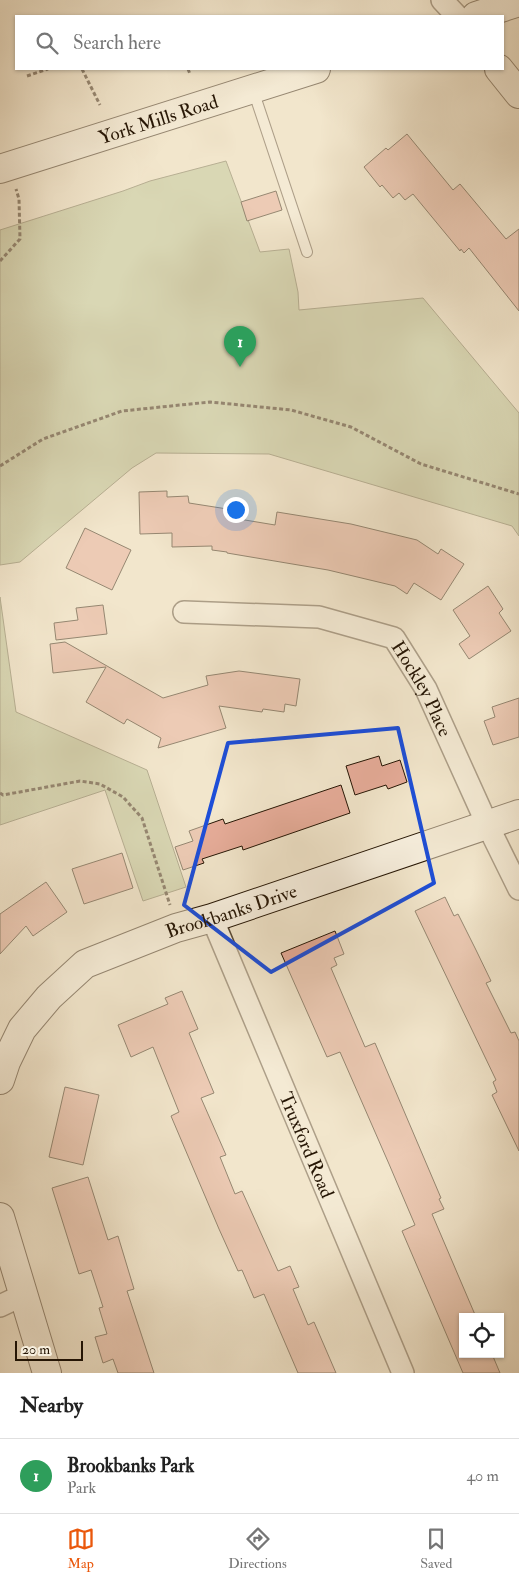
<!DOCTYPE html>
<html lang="en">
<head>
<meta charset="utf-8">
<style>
  :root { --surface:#fff; --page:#f2f2f2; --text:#222; --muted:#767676; --line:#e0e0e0; --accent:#ea580c }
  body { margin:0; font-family:"IM FELL Double Pica",serif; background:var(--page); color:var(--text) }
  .controls { position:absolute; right:15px; bottom:15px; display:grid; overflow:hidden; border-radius:0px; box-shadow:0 1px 4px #0004 }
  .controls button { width:45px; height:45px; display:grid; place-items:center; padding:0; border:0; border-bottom:1px solid var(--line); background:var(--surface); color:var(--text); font:25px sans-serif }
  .scale { position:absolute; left:15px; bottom:12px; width:68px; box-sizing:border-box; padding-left:5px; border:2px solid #261605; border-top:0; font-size:14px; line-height:18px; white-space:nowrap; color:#261605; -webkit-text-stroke:4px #f7efde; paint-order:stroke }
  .you { position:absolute; left:235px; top:509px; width:18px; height:18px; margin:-12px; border:4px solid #fff; border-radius:50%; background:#1a73e8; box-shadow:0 0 0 8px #1a73e833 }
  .badge { display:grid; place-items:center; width:32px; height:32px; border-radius:50%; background:var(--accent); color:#fff; font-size:16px; font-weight:700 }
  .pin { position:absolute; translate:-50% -41px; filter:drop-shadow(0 1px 2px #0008) }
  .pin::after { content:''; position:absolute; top:26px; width:18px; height:15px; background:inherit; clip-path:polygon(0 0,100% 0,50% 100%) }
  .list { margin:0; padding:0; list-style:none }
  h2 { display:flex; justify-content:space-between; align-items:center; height:65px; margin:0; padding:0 20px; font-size:21px }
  h2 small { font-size:16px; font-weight:400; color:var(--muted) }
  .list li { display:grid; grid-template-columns:32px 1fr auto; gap:15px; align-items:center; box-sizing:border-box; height:75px; padding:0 20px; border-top:1px solid var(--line) }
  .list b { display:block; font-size:19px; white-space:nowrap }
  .list p { margin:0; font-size:16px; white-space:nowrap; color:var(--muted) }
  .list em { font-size:16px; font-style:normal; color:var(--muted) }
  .icon { flex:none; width:28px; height:28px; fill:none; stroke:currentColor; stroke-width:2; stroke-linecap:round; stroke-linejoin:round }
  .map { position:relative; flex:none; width:519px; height:1373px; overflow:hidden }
  .search { position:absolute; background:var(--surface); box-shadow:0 1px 4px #0004; left:15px; right:15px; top:15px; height:55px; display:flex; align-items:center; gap:12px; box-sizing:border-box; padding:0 18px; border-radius:0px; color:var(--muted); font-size:19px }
  .sheet { height:140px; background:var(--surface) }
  nav { display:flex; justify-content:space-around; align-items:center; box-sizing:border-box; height:70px; border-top:1px solid var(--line); background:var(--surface); font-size:14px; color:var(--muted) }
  nav a { display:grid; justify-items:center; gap:2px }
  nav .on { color:var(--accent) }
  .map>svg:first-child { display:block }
  .green { fill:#bbc597; stroke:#706e4e }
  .building { fill:#e6ac99; stroke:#261605 }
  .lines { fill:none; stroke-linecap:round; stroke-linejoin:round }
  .lane-casing { stroke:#594a37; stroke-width:12 }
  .street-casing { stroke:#594a37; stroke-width:24 }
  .secondary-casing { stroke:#261605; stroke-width:30 }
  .path { stroke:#261605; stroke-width:3; stroke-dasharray:4 2.5; stroke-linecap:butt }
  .lane { stroke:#f7efde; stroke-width:10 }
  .street { stroke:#f7efde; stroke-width:21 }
  .secondary { stroke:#f7efde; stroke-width:28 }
  .marked { fill:none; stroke:#1d4ed8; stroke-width:4; stroke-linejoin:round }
  .labels { text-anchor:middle; stroke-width:4.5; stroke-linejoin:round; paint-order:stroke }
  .street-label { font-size:19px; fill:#261605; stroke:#f7efde }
</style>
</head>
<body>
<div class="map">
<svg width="519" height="1373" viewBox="0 0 519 1373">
  <rect width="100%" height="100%" fill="#f2e6cc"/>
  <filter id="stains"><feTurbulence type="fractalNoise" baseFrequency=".004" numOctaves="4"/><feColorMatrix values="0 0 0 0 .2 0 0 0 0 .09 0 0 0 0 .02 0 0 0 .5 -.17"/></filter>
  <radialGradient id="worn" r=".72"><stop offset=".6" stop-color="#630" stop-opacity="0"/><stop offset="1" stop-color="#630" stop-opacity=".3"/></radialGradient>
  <path class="green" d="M 226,161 L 260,252 L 289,249 L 298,292 L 299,310 L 423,298 L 519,413 L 519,536 L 512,526 L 269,454 L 156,453 L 132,468 L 20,562 L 0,565 L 0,230 L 123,191 L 150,181 Z
    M 0,597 L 16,712 L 147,770 L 186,887 L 143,901 L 105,790 L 0,825 Z"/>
  <path class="building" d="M 407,134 L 453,190 L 460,184 L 506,239 L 519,229 L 519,311 L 469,248 L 464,253 L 461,249 L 460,251 L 413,194 L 405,200 L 399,193 L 393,198 L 382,185 L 380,187 L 364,167 L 386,148 L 388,150 Z
    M 276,191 L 282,210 L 247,221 L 241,202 Z
    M 167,491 L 167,497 L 188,496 L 189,503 L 240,511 L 239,519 L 275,525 L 277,512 L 351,524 L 417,540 L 438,554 L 441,549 L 464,564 L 441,600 L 414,583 L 407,594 L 395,586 L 328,570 L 227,553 L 227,552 L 212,550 L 212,546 L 172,547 L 172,533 L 140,534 L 139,492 Z
    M 85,528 L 131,550 L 112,590 L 66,568 Z
    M 488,586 L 503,609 L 499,613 L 511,631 L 469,659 L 459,644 L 470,636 L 453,610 Z
    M 103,605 L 107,634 L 56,640 L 54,623 L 78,620 L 76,608 Z
    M 65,642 L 163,698 L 208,685 L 206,676 L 239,671 L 300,679 L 296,706 L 285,704 L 284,712 L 263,709 L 262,712 L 219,706 L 226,728 L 158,748 L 161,738 L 127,719 L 124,724 L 86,702 L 106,667 L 53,673 L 50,644 Z
    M 519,698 L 519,737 L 493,745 L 484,721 L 495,717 L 492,707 Z
    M 379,756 L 382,766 L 400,760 L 407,782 L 388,789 L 386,785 L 355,795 L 346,766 Z
    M 341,785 L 350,813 L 243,850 L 242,846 L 202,859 L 204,863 L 183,870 L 175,847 L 193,841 L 189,831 L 223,819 L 225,824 Z
    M 122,853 L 133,888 L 84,904 L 72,869 Z
    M 46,882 L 67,912 L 33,936 L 26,926 L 0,954 L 0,914 Z
    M 445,897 L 454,916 L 458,914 L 476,950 L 491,981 L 486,983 L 511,1033 L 515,1032 L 519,1041 L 519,1151 L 492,1095 L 497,1092 L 493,1082 L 496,1080 L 415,911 Z
    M 335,931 L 344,954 L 334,958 L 337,965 L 331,968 L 365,1047 L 375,1043 L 441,1198 L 439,1199 L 444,1209 L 432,1214 L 476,1317 L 463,1317 L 463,1354 L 492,1354 L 500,1373 L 463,1373 L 402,1231 L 415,1225 L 389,1164 L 340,1052 L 327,1057 L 281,953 Z
    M 182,991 L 198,1029 L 189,1033 L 214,1093 L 201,1098 L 226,1155 L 220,1157 L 235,1194 L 242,1191 L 278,1271 L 290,1266 L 299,1287 L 293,1289 L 308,1325 L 314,1322 L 336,1373 L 298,1373 L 264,1294 L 254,1298 L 242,1270 L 238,1271 L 219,1229 L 171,1116 L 179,1112 L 153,1047 L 131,1057 L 118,1025 L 168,1004 L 165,998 Z
    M 65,1087 L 99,1095 L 83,1165 L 49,1157 Z
    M 88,1177 L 108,1240 L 118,1236 L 134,1289 L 127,1291 L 154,1373 L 118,1373 L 113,1359 L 103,1363 L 95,1337 L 107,1334 L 99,1308 L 103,1307 L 91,1270 L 79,1274 L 52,1188 Z"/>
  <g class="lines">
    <g class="lane-casing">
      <path id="lane" d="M 253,90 L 307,252"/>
    </g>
    <g class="street-casing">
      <g id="street">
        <path d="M 442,0 L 457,16"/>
        <path id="s1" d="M 184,612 L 319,617 L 394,638 L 426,689 L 487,824 L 519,889"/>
        <path id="s2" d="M 212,918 L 403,1373"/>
        <path d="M 0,1306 L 23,1295"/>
      </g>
    </g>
    <g class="secondary-casing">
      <g id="secondary">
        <path d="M 476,16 L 519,2"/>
        <path d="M 499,69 L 519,94"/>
        <path id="s3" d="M 0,169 L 316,69"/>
        <path id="s4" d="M 0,1080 L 6,1062 L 22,1029 L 49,997 L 85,964 L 176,928 L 212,918 L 519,814"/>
        <path d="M 0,1217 L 47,1373"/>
      </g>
    </g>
    <path class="path" d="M 82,69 L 100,105
      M 188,69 L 190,74
      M 27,76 L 48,69
      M 0,261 L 20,239 L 19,199 L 16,189
      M 0,466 L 43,439 L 122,411 L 210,402 L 291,410 L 351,427 L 421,464 L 519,494
      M 0,793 L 3,795 L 80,781 L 100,784 L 123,797 L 142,818 L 170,905"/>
    <use href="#lane" class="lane"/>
    <use href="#street" class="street"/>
    <use href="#secondary" class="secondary"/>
  </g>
  <path d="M0 0H519V1373H0ZM 398,728 L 434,883 L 271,972 L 184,905 L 228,743 Z" fill="#f2e6cc" fill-opacity=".55" fill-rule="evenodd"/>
  <path class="marked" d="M 398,728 L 434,883 L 271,972 L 184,905 L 228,743 Z"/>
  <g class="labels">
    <g class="street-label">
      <text dy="7" stroke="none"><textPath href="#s3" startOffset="166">York Mills Road</textPath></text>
      <text dy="7" stroke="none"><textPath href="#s1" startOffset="271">Hockley Place</textPath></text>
      <text dy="7" stroke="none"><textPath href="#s4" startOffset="302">Brookbanks Drive</textPath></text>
      <text dy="7" stroke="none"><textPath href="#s2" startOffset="246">Truxford Road</textPath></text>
    </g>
  </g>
  <rect width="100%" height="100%" filter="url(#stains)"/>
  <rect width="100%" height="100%" fill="url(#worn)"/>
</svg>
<div class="controls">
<button><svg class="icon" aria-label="locate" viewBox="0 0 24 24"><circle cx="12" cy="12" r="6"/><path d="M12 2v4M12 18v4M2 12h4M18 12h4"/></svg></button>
</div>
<div class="scale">20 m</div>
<div class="you"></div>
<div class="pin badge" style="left:240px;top:367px;background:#2e9e5b">1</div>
<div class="search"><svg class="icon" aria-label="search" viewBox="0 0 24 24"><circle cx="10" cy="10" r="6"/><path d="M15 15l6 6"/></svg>Search here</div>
</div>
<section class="sheet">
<h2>Nearby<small></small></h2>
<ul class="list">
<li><span class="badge" style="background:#2e9e5b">1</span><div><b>Brookbanks Park</b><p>Park</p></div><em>40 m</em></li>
</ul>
</section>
<nav>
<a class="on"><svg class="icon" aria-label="map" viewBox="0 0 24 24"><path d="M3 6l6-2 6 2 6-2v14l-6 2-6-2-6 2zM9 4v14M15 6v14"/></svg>Map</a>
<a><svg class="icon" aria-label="directions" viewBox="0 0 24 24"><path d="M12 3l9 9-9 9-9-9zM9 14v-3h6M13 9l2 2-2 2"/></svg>Directions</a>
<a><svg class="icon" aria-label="saved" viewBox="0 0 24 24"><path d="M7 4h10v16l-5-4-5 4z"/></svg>Saved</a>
</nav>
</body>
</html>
